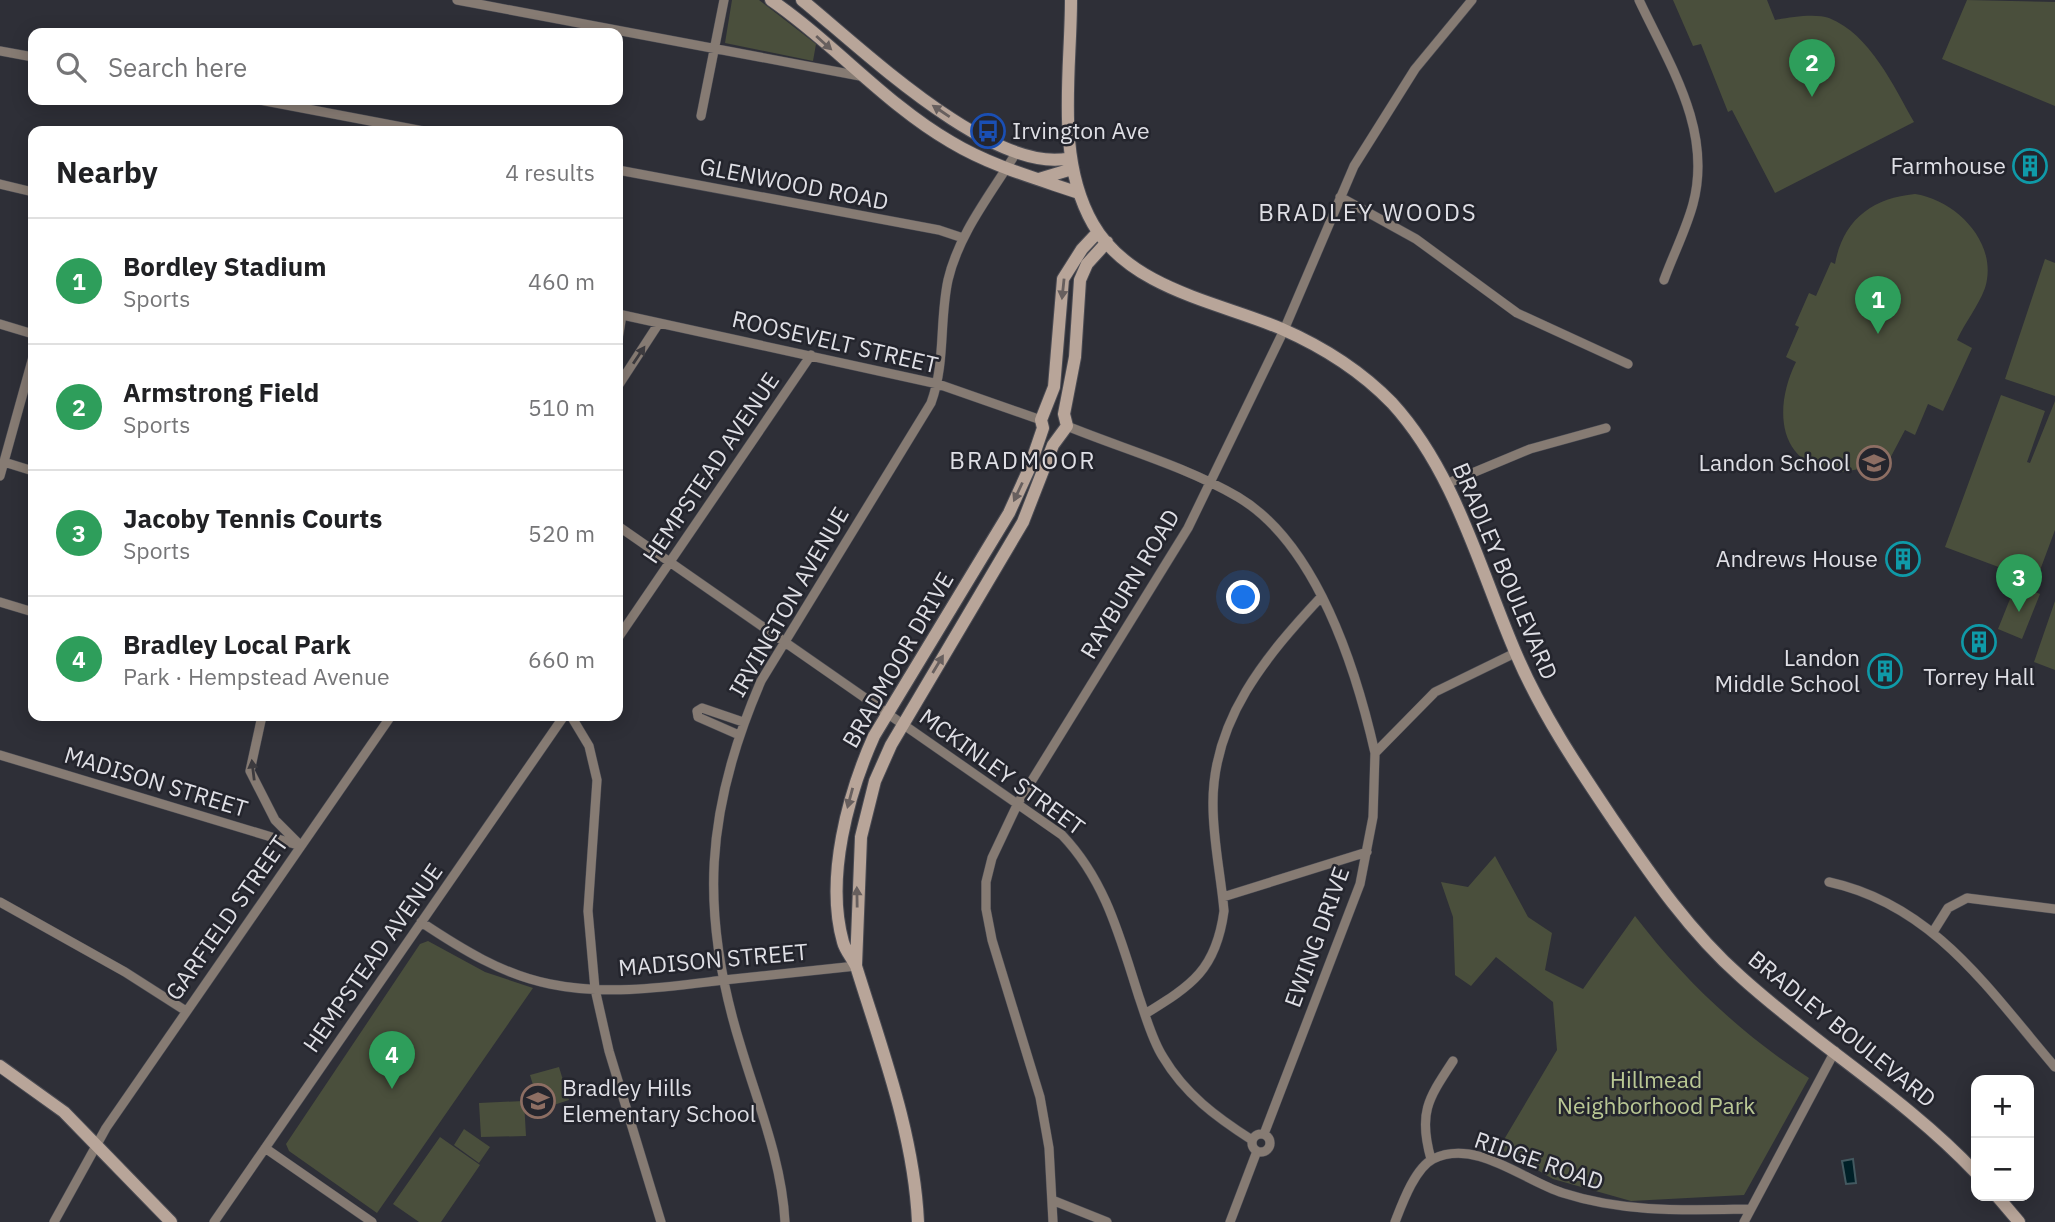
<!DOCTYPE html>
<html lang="en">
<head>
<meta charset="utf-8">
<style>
  :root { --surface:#fff; --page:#f2f2f2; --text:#202124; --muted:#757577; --line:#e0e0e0; --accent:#111827 }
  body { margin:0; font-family:"IBM Plex Sans",sans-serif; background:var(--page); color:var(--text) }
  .controls { position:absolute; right:21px; bottom:21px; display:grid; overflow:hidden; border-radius:14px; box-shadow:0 4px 18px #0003 }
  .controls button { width:63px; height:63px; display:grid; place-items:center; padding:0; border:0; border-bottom:2px solid var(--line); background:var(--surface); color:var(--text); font:35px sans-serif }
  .you { position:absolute; left:1244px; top:598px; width:24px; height:24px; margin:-18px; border:5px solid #fff; border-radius:50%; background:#1a73e8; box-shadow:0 0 0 10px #1a73e833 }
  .badge { display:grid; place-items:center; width:46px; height:46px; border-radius:50%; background:var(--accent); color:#fff; font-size:23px; font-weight:700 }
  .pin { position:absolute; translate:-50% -58px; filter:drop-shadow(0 2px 4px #0008) }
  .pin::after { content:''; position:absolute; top:37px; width:24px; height:21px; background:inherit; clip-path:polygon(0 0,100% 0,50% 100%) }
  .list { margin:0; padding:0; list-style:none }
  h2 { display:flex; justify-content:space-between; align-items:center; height:91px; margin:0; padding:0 28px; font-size:30px }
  h2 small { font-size:23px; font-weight:400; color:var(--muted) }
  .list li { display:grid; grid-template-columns:46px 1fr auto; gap:21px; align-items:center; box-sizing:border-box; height:126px; padding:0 28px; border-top:2px solid var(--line) }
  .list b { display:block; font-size:26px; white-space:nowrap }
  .list p { margin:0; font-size:23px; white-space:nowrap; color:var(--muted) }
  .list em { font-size:23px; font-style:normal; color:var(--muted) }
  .icon { flex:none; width:38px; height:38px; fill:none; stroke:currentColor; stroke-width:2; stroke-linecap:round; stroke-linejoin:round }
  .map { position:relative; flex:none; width:2055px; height:1222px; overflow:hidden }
  .search { position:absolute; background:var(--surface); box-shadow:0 4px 18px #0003; left:28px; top:28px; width:595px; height:77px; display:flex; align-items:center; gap:18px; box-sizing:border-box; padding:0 24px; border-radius:14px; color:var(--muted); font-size:26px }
  .panel { position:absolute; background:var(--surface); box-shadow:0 4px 18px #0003; left:28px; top:126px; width:595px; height:595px; border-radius:14px }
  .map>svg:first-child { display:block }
  .green { fill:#4a4f3c }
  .water { fill:#002027; stroke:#435960; stroke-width:2 }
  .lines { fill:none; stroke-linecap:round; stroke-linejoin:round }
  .street-casing { stroke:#4a4b53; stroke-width:10 }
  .secondary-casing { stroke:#4a4b53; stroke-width:14 }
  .street { stroke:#867b73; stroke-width:9 }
  .secondary { stroke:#b8a599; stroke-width:12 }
  .oneway { fill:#675f5e }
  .oneway2 { fill:#3c3a3e }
  .labels { text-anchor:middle; stroke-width:5; stroke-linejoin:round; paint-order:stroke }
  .poi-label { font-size:23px; fill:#dfdfe5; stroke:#24252d; text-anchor:end }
  .street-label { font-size:23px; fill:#dfdfe5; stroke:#24252d }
  .park-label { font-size:23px; fill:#b9c794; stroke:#24252d }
  .neighbourhood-label { font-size:24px; letter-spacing:2px; fill:#dfdfe5; stroke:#24252d }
</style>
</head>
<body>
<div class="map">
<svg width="2055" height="1222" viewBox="0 0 2055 1222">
  <rect width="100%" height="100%" fill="#2e2f37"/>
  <path class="green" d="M 732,0 L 759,0 L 816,44 L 813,61 L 725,43 Z
    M 1673,0 L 1767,0 L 1775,20 C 1789,17 1816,13 1829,18 C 1870,34 1894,87 1914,122 L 1775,193 L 1732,110 L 1728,112 L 1701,44 L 1693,46 Z
    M 1967,0 L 2055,2 L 2055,106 L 1942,59 Z
    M 1915,194 C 1956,200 1999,243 1985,288 C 1978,307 1965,322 1957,340 L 1972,348 L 1943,411 L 1928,404 L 1915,435 L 1905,430 L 1886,466 C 1873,461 1850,475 1833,471 C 1775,462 1775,404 1796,362 L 1786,357 L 1799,327 L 1795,325 L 1809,293 L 1816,296 L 1831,262 L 1835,264 C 1843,220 1872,198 1915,194 Z
    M 2045,259 L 2055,263 L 2055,396 L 2005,379 Z
    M 2001,395 L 2045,411 L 2027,462 L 2030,463 L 2055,401 L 2055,530 L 2036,581 L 1945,547 Z
    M 2016,584 L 2040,594 L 2022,639 L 1998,629 Z
    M 2055,601 L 2055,670 L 2034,662 Z
    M 1495,856 L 1528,917 L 1552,933 L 1545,970 L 1583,989 L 1635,916 C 1684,980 1741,1034 1809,1078 L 1744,1195 L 1631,1201 L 1553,1179 L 1499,1148 L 1557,1050 L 1553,1002 L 1496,957 L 1471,986 L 1455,975 L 1453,917 L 1441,882 L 1468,887 Z
    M 428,941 L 485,972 L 533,988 L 377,1213 L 289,1151 L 286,1144 L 420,944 Z
    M 559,1067 L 569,1100 L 529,1113 L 530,1103 L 536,1095 L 530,1075 Z
    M 524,1101 L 526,1136 L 481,1137 L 479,1103 Z
    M 464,1129 L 490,1147 L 479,1163 L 454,1145 Z
    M 440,1137 L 480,1165 L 441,1222 L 419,1222 L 393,1204 Z"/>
  <path class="water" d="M 1853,1159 L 1856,1183 L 1846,1184 L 1842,1161 Z"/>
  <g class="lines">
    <g class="street-casing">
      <path id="street" d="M 457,0 L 860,76
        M 1639,0 C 1669,64 1713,130 1693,204 C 1686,230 1673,255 1664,280
        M 0,51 L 33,57
        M 260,100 L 423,131
        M 701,116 L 724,0
        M 618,170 L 939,230 L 963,238
        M 0,184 L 33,192
        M 1340,197 L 1416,239 L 1517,313 L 1628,364
        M 618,314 L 938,384 L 1041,420
        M 0,324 L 33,334
        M 618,339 L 622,315
        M 618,386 L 659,323
        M 1067,426 C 1123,449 1185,466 1238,497 C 1317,544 1356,669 1375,753
        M 4,462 L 33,471
        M 0,476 L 33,357
        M 1446,484 L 1530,449 L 1606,428
        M 618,526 L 1062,835 C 1106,881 1120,938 1139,997 C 1146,1017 1152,1040 1163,1057 C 1185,1094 1216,1117 1252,1140
        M 0,602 L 33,612
        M 618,638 L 811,355
        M 262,716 L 250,771 L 275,820 L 300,845
        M 571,716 L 589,746 L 597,780 L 588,911 L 595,989 L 609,1051 L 661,1222
        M 739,735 L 698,717 L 697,711 L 702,708 L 743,722
        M 0,755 L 301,846
        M 1829,882 C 1934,905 1989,990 2055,1067
        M 1223,897 L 1367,852
        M 0,902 L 125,972 L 186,1011
        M 421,922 C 460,948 503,975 550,984 C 608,996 666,987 724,980 C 768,975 812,971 856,966
        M 1933,932 L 1948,908 L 1967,898 L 2055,909
        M 1145,1014 C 1192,985 1216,970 1224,911 C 1221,876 1213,841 1213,805 C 1212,720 1266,656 1321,597
        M1252 1143a9 9 0 1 1 18 0a9 9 0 1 1-18 0Z
        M 1264,1134 L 1360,884 L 1373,817 L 1375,753 L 1435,692 L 1515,653
        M 265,1148 L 372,1222
        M 1431,1159 C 1418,1113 1428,1099 1453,1061
        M 1052,1200 L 1107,1222
        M 54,1222 L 106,1128 L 391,716
        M 214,1222 L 564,716
        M 785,1222 C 782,1162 758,1104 741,1047 C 699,913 705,810 761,681 L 931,403 C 946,362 939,322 948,280 C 959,233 991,194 1016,153
        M 1053,1222 L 1049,1148 L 1040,1097 L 992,940 L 986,909 L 986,882 L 992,858 L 1018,803 L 1188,528 L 1284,330 L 1354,166 L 1415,69 L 1472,0
        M 1230,1222 L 1257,1151
        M 1395,1222 C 1402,1204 1415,1168 1433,1159 C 1476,1138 1524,1181 1563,1193 C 1625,1213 1686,1210 1749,1209
        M 1744,1222 L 1835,1051"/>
    </g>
    <g class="secondary-casing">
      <path id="secondary" d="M 771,0 C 834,43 884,103 951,142 C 991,166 1035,178 1079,193
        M 802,0 C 860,47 993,176 1070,158
        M 1071,0 C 1071,73 1055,158 1093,224 C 1130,289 1219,302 1282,329 C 1323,347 1361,371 1392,403 C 1456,473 1480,571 1517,656 C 1542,714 1577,766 1612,818 C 1651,875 1689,931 1741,977 C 1817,1046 1905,1098 1976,1173
        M 1039,179 L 1072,169
        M 856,965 L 861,837 L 875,781 L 891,745 L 1023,522 L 1053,445 L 1067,426 L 1064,414 L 1075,357 L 1080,280 L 1087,264 L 1107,242
        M 0,1066 L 64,1112 L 171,1222
        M 1997,1196 L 2019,1222
        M 918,1222 C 914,1134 882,1050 856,966 C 852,958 845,950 843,942 C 825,878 848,794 874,736 L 1009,513 L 1029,469 L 1043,428 L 1041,420 L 1054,387 L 1063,279 L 1082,249 L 1098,232"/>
    </g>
    <use href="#street" class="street"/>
    <use href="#secondary" class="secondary"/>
  </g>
  <defs><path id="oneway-solid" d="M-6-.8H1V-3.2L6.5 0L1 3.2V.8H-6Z" transform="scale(1.75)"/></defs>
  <g class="oneway">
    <use href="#oneway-solid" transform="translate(824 43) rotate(42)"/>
    <use href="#oneway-solid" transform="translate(941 111) rotate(-146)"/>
    <use href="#oneway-solid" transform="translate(1063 289) rotate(96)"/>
    <use href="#oneway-solid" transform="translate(1018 492) rotate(115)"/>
    <use href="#oneway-solid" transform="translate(938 664) rotate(-59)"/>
    <use href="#oneway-solid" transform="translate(850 798) rotate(105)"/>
    <use href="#oneway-solid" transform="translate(857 897) rotate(-91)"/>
  </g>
  <g class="oneway2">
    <use href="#oneway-solid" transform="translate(639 355) rotate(-56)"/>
    <use href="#oneway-solid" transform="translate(253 770) rotate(-97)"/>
  </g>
  <defs>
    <g id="bus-ring" transform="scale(1.75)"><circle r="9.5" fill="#24252d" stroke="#1a4fb4" stroke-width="1.5"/><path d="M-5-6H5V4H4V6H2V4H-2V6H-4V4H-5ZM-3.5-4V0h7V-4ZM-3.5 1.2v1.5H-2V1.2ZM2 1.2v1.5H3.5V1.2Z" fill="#1a4fb4"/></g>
    <g id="building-ring" transform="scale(1.75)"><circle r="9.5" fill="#24252d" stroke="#0f9aa8" stroke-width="1.5"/><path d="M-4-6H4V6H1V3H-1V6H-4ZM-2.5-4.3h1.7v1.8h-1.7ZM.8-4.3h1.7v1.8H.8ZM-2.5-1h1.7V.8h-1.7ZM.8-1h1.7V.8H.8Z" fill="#0f9aa8"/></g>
    <g id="school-ring" transform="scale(1.75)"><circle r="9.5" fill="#24252d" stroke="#8d6e63" stroke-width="1.5"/><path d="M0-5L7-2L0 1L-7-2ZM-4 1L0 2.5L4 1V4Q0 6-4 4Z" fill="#8d6e63"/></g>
  </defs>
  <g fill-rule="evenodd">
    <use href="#bus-ring" x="988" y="131"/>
    <use href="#building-ring" x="2030" y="166"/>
    <use href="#school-ring" x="1874" y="463"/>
    <use href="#building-ring" x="1903" y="559"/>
    <use href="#building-ring" x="1979" y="642"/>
    <use href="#building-ring" x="1885" y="671"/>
    <use href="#school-ring" x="538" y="1101"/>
  </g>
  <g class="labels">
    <g class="poi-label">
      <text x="1012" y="139" text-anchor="start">Irvington Ave</text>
      <text x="2006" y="174">Farmhouse</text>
      <text x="1850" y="471">Landon School</text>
      <text x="1878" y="567">Andrews House</text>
      <text x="1860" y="666">Landon<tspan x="1860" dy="26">Middle School</tspan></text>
      <text x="1979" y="685" text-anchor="middle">Torrey Hall</text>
      <text x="562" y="1096" text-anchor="start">Bradley Hills<tspan x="562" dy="26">Elementary School</tspan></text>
    </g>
    <g class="street-label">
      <text transform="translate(794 184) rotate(11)" y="8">GLENWOOD ROAD</text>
      <text transform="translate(835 342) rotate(13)" y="8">ROOSEVELT STREET</text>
      <text transform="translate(711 468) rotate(-56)" y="8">HEMPSTEAD AVENUE</text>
      <text transform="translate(1505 571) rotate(67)" y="8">BRADLEY BOULEVARD</text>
      <text transform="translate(1130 584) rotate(-59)" y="8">RAYBURN ROAD</text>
      <text transform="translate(789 602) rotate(-60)" y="8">IRVINGTON AVENUE</text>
      <text transform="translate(898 660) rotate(-60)" y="8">BRADMOOR DRIVE</text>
      <text transform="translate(1002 772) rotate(36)" y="8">MCKINLEY STREET</text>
      <text transform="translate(156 782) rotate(17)" y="8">MADISON STREET</text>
      <text transform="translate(227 918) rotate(-55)" y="8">GARFIELD STREET</text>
      <text transform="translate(1317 937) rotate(-70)" y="8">EWING DRIVE</text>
      <text transform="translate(373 958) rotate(-55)" y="8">HEMPSTEAD AVENUE</text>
      <text transform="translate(713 960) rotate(-5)" y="8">MADISON STREET</text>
      <text transform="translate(1842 1029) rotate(39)" y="8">BRADLEY BOULEVARD</text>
      <text transform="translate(1539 1161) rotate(19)" y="8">RIDGE ROAD</text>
    </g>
    <g class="park-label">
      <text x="1656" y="1088">Hillmead<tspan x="1656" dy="26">Neighborhood Park</tspan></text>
    </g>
    <g class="neighbourhood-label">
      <text x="1368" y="221">BRADLEY WOODS</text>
      <text x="1023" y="469">BRADMOOR</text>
    </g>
  </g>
</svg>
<div class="controls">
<button>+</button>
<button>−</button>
</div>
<div class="you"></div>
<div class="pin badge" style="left:1878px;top:334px;background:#2e9e5b">1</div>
<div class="pin badge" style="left:1812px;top:97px;background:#2e9e5b">2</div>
<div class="pin badge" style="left:2019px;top:612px;background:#2e9e5b">3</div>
<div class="pin badge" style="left:392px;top:1089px;background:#2e9e5b">4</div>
<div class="search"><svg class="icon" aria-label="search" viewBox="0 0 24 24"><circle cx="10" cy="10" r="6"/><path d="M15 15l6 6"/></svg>Search here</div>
<section class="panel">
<h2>Nearby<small>4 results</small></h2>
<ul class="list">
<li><span class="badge" style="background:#2e9e5b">1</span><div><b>Bordley Stadium</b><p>Sports</p></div><em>460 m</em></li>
<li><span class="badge" style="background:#2e9e5b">2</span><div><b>Armstrong Field</b><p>Sports</p></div><em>510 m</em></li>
<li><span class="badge" style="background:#2e9e5b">3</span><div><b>Jacoby Tennis Courts</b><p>Sports</p></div><em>520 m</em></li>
<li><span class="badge" style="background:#2e9e5b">4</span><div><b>Bradley Local Park</b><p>Park · Hempstead Avenue</p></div><em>660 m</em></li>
</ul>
</section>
</div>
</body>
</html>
